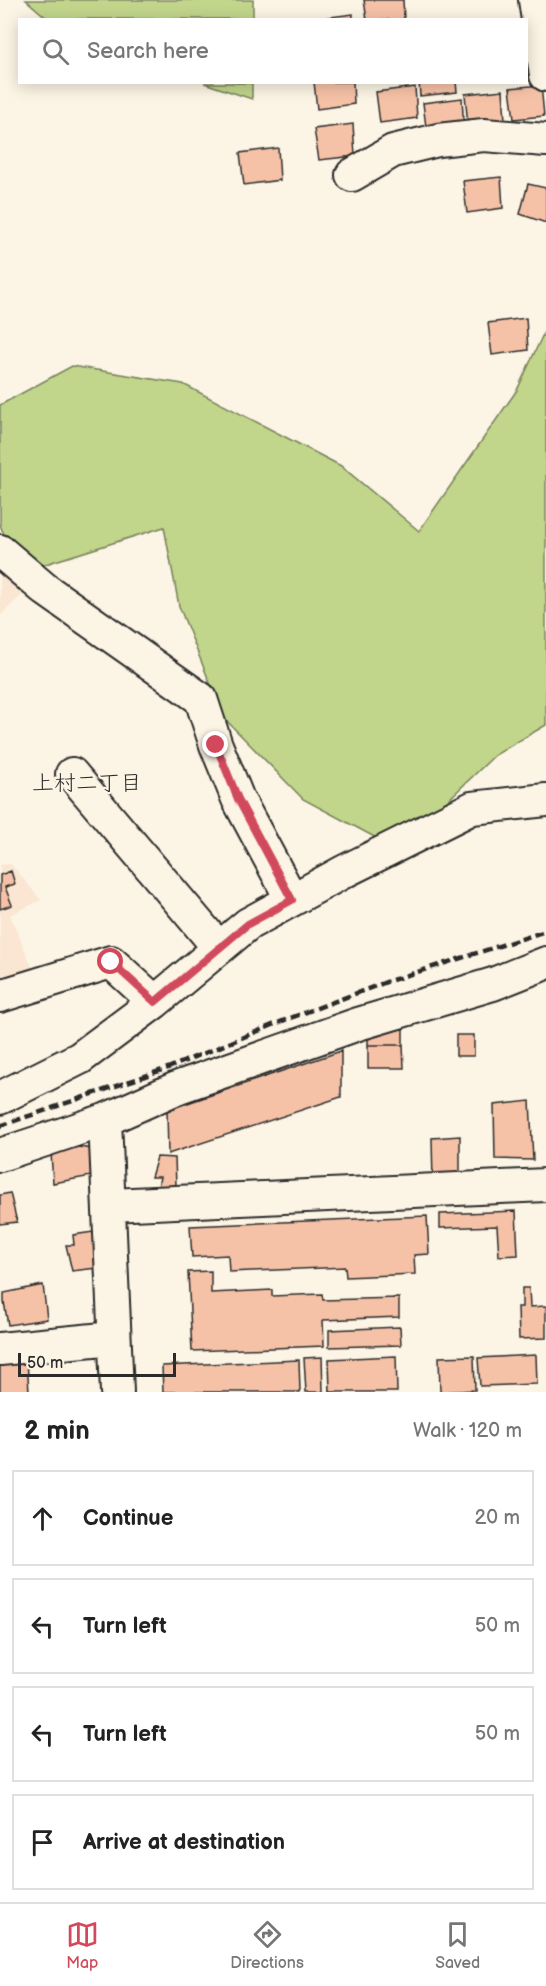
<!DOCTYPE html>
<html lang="en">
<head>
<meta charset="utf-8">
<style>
  :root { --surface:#fff; --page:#f6f6f6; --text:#222; --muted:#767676; --line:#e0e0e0; --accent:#d1495b }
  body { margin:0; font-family:"Balsamiq Sans","Klee One",sans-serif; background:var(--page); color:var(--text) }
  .scale { position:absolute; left:18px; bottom:15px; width:158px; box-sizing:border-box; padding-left:6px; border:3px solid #2b2b2b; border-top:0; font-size:16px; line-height:21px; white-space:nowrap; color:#2b2b2b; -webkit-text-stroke:4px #fcf5e5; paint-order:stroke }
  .stop { position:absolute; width:18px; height:18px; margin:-14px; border:4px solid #d1495b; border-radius:50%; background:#fff }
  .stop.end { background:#d1495b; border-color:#fff; box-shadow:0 2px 6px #0008 }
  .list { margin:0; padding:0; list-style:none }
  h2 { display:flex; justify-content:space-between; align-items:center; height:78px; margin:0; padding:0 24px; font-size:26px }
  h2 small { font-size:20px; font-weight:400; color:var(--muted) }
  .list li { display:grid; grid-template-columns:39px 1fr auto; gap:18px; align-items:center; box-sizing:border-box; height:96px; margin:0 12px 12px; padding:0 12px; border:2px solid var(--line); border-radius:0px }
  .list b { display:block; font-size:22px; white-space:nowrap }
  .list em { font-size:20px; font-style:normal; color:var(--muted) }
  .icon { flex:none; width:33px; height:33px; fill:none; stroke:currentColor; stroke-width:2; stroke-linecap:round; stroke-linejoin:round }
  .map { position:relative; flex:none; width:546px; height:1392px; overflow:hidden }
  .search { position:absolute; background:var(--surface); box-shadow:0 3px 15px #0003; left:18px; right:18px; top:18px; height:66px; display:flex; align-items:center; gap:15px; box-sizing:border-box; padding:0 21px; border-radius:0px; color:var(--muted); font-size:22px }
  .sheet { height:510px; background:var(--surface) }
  nav { display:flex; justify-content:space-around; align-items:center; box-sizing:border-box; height:84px; border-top:2px solid var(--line); background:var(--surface); font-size:16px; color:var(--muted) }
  nav a { display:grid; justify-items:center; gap:3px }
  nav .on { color:var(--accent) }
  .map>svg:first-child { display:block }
  .built { fill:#fae6d2 }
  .green { fill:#c1d58b; stroke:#76805b; stroke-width:1.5 }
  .building { fill:#f6c2a7; stroke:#2b2b2b; stroke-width:1.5 }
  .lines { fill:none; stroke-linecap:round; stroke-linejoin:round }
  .minor-casing { stroke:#2b2b2b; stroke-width:36 }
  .minor { stroke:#fcf5e5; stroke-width:32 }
  .rail { stroke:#2b2b2b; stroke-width:4.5; stroke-dasharray:9 4.5; stroke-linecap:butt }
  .route { stroke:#d1495b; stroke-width:8 }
  .labels { text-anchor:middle; stroke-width:4.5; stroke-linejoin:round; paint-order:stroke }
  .neighbourhood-label { font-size:22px; fill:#2b2b2b; stroke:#fcf5e5 }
</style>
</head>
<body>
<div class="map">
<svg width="546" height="1392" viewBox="0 0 546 1392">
  <rect width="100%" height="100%" fill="#fcf5e5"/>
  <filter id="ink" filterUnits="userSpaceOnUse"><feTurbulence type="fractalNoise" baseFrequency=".0167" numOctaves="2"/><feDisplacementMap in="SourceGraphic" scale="12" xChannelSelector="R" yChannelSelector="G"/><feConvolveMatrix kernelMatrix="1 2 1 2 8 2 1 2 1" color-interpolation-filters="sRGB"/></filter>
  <g filter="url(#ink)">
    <path class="built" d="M 0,561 L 28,589 L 0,616 Z
      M 11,864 L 41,900 L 10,915 L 36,976 L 0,987 L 0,865 Z"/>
    <path class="green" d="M 26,0 L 253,0 L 253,19 L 48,19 Z
      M 204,83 L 252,83 L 252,99 Z
      M 546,328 L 546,725 L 495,755 L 397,849 L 303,799 L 224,718 L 179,606 L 164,527 L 20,572 L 0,525 L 0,405 L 72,366 L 183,384 L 341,466 L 419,531 L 517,390 Z"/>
    <path class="building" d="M 364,0 L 403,0 L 404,20 L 367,20 Z
      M 353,14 L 353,20 L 315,20 L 314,19 Z
      M 526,45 L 536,75 L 526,77 Z
      M 314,82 L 353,82 L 354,104 L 317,109 Z
      M 419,82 L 456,82 L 457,92 L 420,96 Z
      M 541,85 L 544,116 L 514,119 L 510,88 Z
      M 415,87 L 417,118 L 380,123 L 376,92 Z
      M 503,90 L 505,121 L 468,126 L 465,94 Z
      M 462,98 L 464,130 L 427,135 L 423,103 Z
      M 353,124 L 355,156 L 319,160 L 314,129 Z
      M 278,148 L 280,180 L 244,185 L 240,153 Z
      M 501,177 L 503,208 L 467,213 L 463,181 Z
      M 528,184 L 546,188 L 546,223 L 520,214 Z
      M 526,318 L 528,350 L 492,355 L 488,323 Z
      M 11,871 L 15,884 L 5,887 L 12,905 L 0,909 L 0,875 Z
      M 403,1028 L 403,1045 L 368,1045 L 368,1039 Z
      M 456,1035 L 474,1035 L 474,1056 L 456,1056 Z
      M 368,1045 L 403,1045 L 404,1068 L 368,1068 Z
      M 341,1051 L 341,1097 L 168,1154 L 167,1110 Z
      M 530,1101 L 533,1160 L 495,1159 L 494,1105 Z
      M 460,1136 L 460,1182 L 433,1183 L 432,1138 Z
      M 70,1146 L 93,1149 L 97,1175 L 53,1183 L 51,1153 Z
      M 157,1157 L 175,1158 L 176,1186 L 158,1187 L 160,1177 L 151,1177 Z
      M 10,1193 L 17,1222 L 0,1224 L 0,1195 Z
      M 516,1211 L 518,1255 L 499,1256 L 497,1226 L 440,1228 L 440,1214 Z
      M 427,1216 L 429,1254 L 414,1255 L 415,1274 L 346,1277 L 345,1267 L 229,1272 L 228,1255 L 192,1257 L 190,1226 Z
      M 100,1231 L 105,1267 L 72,1271 L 66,1245 L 74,1245 L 73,1235 Z
      M 211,1271 L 211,1293 L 272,1290 L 272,1296 L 322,1294 L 323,1300 L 399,1298 L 399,1317 L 323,1320 L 324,1346 L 192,1351 L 188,1272 Z
      M 43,1285 L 47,1319 L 8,1325 L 4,1302 L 4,1293 Z
      M 522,1288 L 529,1288 L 530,1307 L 546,1306 L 546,1338 L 519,1339 L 518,1307 L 522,1307 Z
      M 400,1327 L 401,1345 L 329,1347 L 329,1330 Z
      M 536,1355 L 537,1384 L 480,1386 L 478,1358 Z
      M 396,1356 L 397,1392 L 330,1392 L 329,1359 Z
      M 474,1356 L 475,1390 L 440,1392 L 439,1357 Z
      M 322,1357 L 323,1392 L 306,1392 L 304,1358 Z
      M 299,1360 L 300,1392 L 163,1392 L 162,1366 Z
      M 27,1361 L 29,1392 L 0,1392 L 0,1364 Z"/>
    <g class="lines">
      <g class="minor-casing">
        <path id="minor" d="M 535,0 L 546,75
          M 352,175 L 393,151 L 438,140 L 484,135 L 546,140
          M 0,551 L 46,590 L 201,699 L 216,745 L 238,799 L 292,900
          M 72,774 L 219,948
          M 0,996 L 111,962 L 155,1002
          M 0,1098 L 80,1058 L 155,1002 L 248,924 L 345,871 L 472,808 L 546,800
          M 0,1155 L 105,1120
          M 110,1205 L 546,1185
          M 0,1349 L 114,1338
          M 117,1392 L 105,1120 L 179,1087 L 358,1024 L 493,984 L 546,963"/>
      </g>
      <use href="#minor" class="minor"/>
      <path class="rail" d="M 0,1126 L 168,1068 L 285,1020 L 389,981 L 546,931"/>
    </g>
  </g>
  <g class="lines" filter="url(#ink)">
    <path class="route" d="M 111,962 L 155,1002 L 248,924 L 292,900 L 238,799 L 216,745"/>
  </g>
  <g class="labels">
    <g class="neighbourhood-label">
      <text x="87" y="790">上村二丁目</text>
    </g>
  </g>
</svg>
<div class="scale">50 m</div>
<div class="stop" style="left:111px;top:962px"></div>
<div class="stop end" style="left:216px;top:745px"></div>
<div class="search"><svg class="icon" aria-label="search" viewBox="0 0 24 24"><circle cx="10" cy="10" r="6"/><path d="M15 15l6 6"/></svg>Search here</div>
</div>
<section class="sheet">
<h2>2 min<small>Walk · 120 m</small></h2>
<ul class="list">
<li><svg class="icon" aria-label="ahead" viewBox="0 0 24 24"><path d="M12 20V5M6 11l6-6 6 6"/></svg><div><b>Continue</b></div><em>20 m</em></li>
<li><svg class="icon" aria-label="left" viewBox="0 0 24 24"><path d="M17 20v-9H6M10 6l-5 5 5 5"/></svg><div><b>Turn left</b></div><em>50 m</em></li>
<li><svg class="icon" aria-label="left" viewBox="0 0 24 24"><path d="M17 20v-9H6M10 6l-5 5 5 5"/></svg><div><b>Turn left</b></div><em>50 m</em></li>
<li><svg class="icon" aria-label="arrive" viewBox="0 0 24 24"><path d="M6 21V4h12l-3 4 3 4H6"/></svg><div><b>Arrive at destination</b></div></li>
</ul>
</section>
<nav>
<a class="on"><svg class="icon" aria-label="map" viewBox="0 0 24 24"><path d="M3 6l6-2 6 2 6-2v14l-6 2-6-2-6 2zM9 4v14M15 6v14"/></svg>Map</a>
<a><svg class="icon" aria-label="directions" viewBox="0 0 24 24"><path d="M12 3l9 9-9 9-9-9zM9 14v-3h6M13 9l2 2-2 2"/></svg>Directions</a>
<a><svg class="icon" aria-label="saved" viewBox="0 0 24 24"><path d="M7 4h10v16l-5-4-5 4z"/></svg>Saved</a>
</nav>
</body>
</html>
